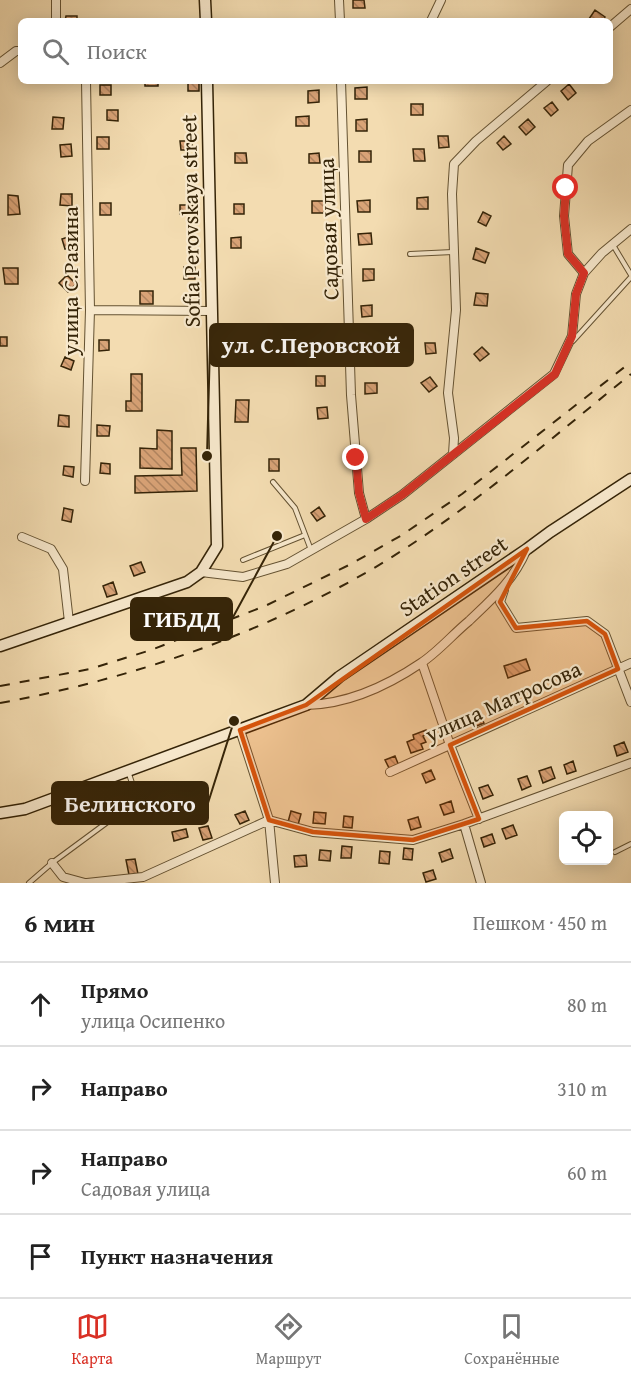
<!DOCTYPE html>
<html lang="ru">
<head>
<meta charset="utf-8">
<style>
  :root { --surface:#fff; --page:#f6f6f6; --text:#222; --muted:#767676; --line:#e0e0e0; --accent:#d93025 }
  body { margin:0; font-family:"Gentium Book Plus",serif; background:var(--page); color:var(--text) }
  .controls { position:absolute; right:18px; bottom:18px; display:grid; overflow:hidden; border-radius:9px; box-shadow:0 3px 15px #0003 }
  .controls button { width:54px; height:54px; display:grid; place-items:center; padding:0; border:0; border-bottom:2px solid var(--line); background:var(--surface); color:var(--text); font:30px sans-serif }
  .stop { position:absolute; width:18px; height:18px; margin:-14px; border:4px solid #d93025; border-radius:50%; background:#fff }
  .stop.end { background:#d93025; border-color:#fff; box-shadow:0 2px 6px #0008 }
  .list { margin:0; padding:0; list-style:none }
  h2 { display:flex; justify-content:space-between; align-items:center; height:78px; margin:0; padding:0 24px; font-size:26px }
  h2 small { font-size:20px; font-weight:400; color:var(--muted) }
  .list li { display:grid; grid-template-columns:39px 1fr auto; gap:18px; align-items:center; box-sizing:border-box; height:84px; padding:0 24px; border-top:2px solid var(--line) }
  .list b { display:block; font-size:22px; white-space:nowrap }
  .list p { margin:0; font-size:20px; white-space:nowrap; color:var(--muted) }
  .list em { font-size:20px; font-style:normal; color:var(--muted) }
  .icon { flex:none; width:33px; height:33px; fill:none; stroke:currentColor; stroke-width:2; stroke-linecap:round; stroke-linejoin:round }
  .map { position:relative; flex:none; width:631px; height:883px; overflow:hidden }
  .search { position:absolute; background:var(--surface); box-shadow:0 3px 15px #0003; left:18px; right:18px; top:18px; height:66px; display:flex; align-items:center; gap:15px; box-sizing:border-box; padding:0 21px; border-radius:9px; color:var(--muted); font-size:22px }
  .sheet { height:414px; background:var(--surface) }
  nav { display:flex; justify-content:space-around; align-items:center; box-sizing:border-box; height:84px; border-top:2px solid var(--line); background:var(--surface); font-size:16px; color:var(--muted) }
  nav a { display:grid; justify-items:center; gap:3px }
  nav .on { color:var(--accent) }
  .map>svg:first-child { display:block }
  .building { fill:url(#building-back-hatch); stroke:#352408; stroke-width:1.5 }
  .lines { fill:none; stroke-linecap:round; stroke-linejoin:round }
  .service-casing { stroke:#645232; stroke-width:6 }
  .minor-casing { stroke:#645232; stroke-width:10 }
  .secondary-casing { stroke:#352408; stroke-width:13 }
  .service { stroke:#f7e8cc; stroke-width:4 }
  .minor { stroke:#f7e8cc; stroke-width:8 }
  .secondary { stroke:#f7e8cc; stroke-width:10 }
  .rail { stroke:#352408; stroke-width:2; stroke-dasharray:10 10; stroke-linecap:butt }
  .route { stroke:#d93025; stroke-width:8 }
  .marked { fill:#d6540c; fill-opacity:0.2; stroke:#d6540c; stroke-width:4.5; stroke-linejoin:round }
  .labels { text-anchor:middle; stroke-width:4.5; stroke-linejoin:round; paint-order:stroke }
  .street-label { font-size:22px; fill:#352408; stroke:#f7e8cc }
  .leader { fill:none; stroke:#352408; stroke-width:2 }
  .callout-dot { fill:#352408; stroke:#f7e8cc; stroke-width:2 }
  .callout { fill:#352408; stroke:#352408; stroke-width:2 }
  .callout-label { font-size:24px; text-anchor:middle; font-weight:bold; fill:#fff }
</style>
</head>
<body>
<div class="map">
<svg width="631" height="883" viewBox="0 0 631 883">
  <defs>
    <pattern id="building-back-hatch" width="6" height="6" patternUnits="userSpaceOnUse" patternTransform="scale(1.5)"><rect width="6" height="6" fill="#d9a377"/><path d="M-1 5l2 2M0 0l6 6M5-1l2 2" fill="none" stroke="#b18560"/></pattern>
  </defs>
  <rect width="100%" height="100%" fill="#f3dcb1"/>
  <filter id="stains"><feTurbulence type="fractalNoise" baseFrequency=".00333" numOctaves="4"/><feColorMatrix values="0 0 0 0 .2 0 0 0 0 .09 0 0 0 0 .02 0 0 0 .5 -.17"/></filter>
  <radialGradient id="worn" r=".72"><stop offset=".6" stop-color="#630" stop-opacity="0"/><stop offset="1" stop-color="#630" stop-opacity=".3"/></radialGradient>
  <path class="building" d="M 353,0 L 364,0 L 365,8 L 353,8 Z
    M 595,10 L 605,17 L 603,21 L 591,21 L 589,19 Z
    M 66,16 L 77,16 L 77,21 L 65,21 Z
    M 145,81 L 158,81 L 158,86 L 145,86 Z
    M 188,81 L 199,81 L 199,91 L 188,91 Z
    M 569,84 L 576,93 L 568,100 L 561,91 Z
    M 100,85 L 111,85 L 111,95 L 100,95 Z
    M 367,87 L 367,99 L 355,99 L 355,88 Z
    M 319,90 L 319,102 L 308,103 L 308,91 Z
    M 552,102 L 558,110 L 551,116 L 544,108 Z
    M 411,104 L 423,104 L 423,115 L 411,115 Z
    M 107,110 L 118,110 L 118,121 L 107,120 Z
    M 309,116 L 309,126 L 296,126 L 296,117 Z
    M 53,117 L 64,118 L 63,129 L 52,129 Z
    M 367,119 L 367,131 L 356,131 L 356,120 Z
    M 528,119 L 535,127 L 526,135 L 519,127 Z
    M 438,136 L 448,136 L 449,147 L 439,148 Z
    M 504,136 L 511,144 L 503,150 L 497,143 Z
    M 97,137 L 109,137 L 109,149 L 97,149 Z
    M 180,141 L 192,141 L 192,150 L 181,150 Z
    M 71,144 L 72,156 L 61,157 L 60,145 Z
    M 413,149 L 424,149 L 425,161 L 414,161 Z
    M 359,151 L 371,151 L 371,162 L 359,162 Z
    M 235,153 L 246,153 L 247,163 L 235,163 Z
    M 319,153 L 320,163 L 309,163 L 309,154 Z
    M 61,194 L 72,194 L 72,206 L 60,205 Z
    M 8,195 L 18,196 L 20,214 L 8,215 Z
    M 428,197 L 428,209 L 417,209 L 417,198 Z
    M 370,200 L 370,212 L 358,212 L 357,201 Z
    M 312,201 L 324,201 L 324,213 L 312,213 Z
    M 100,203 L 111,203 L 111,215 L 100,215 Z
    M 234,204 L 244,204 L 244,214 L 234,214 Z
    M 180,205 L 193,205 L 193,214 L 180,214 Z
    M 483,212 L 491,216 L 486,226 L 478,222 Z
    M 371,233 L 372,244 L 359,245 L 358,234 Z
    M 71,236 L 75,246 L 65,249 L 62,239 Z
    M 241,237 L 241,248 L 231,248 L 231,238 Z
    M 476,248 L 489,253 L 485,263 L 473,259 Z
    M 184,267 L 195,267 L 195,279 L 184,279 Z
    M 3,268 L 18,268 L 18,284 L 5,284 Z
    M 363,269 L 374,269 L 374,280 L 363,281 Z
    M 67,275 L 76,284 L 68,292 L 59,283 Z
    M 140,291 L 153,291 L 153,304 L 140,304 Z
    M 476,293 L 488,294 L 487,306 L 474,305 Z
    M 372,305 L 372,316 L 362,317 L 361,306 Z
    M 0,337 L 7,337 L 7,346 L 0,346 Z
    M 99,340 L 109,340 L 109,350 L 99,351 Z
    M 425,343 L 435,343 L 436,353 L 426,354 Z
    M 482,347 L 489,354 L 480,361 L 474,354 Z
    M 65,357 L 74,361 L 71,370 L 61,366 Z
    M 131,374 L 142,374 L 142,411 L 126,411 L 126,401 L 131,401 Z
    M 316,376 L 325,376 L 325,386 L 316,386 Z
    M 430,377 L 437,386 L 429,392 L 421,383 Z
    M 365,383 L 377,383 L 377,393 L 365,394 Z
    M 236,400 L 249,400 L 248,422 L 235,422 Z
    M 327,407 L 328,418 L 318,419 L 317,408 Z
    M 59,415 L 69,416 L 69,427 L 58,426 Z
    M 97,425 L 110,426 L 109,436 L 97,436 Z
    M 157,430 L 172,431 L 172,469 L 140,468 L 140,448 L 157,449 Z
    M 181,448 L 196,448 L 197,491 L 135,493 L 135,476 L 182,475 Z
    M 269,459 L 279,459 L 279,471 L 269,471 Z
    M 101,463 L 110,464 L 110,474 L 100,473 Z
    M 64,466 L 74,467 L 73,477 L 63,475 Z
    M 319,507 L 325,516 L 317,521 L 311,513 Z
    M 64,508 L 73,510 L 71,522 L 62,520 Z
    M 141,562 L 145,572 L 134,576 L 130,566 Z
    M 113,582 L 117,594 L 107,597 L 103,586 Z
    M 526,659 L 530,670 L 508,678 L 504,666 Z
    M 478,711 L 484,723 L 474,727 L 469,715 Z
    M 426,730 L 427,734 L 423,736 L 426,742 L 421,744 L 423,749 L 411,753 L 407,742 L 414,739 L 413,735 Z
    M 624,742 L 628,752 L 617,756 L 614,746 Z
    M 395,756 L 399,766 L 390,770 L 385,760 Z
    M 573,761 L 576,771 L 567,774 L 564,765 Z
    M 551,767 L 555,778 L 543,783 L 539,771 Z
    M 431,770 L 435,779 L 426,783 L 422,774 Z
    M 527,776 L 531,786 L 522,790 L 518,779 Z
    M 488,785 L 493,795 L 483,799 L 479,788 Z
    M 451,801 L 454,812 L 444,815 L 440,805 Z
    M 245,811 L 249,820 L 240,824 L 235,815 Z
    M 291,811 L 301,814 L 298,825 L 288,822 Z
    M 314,812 L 326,813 L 325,824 L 313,823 Z
    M 344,816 L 353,817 L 352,828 L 343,827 Z
    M 418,817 L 421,827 L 411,830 L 408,820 Z
    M 513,825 L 517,835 L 506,839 L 502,829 Z
    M 208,826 L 212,838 L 203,840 L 199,828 Z
    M 186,829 L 188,837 L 174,841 L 172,832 Z
    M 492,834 L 495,843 L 484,847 L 481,838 Z
    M 342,846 L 352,847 L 351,858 L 341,858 Z
    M 404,848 L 413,849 L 412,860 L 403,859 Z
    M 450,849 L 453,858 L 442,862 L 439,853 Z
    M 320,850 L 331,851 L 330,861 L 319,860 Z
    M 380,851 L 390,852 L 389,864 L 379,863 Z
    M 306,855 L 307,866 L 295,867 L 294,856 Z
    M 135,859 L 138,874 L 129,875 L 126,860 Z
    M 433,870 L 436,879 L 426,882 L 423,873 Z"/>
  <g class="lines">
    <g class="service-casing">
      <path id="service" d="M 613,245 L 631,275
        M 410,254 L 453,252
        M 573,341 L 631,277
        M 273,482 L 295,508 L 311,550
        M 243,560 L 305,535
        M 615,852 L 631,844
        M 29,883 L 52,863 L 113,818 L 131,800 L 133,786 L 128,771"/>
    </g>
    <g class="minor-casing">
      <path id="minor" d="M 339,0 L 340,21
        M 56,21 L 56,0
        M 431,21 L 441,0
        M 610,27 L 631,9
        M 0,63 L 16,51 L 21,51
        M 341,81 L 351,395 L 359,493 L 366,519
        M 584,273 L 568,254 L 564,216 L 568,165 L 588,141 L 631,110
        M 90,310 L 211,311
        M 453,454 L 454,438 L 448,393 L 456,310 L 452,194 L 454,164 L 476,141 L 547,81
        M 85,481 L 90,310 L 86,81
        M 22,537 L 51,549 L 63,569 L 69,622
        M 201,572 L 243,577 L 287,564 L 366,519 L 402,495 L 554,374 L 572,336 L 576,294 L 584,273 L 602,253 L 631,229
        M 504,590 L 500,602 L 516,628 L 587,621 L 605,634 L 631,702
        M 422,663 L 450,745 L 479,819
        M 307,705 C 347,704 387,686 421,663 C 438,652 453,634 469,621 C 492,599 513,581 526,551
        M 240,730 L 269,820 L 275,883
        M 390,772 L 631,663
        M 464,824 L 481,883
        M 52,863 L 63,877 L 85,883
        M 87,883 L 143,877 L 269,820 L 313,832 L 413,840 L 464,824 L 631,763"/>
    </g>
    <g class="secondary-casing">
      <path id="secondary" d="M 205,0 L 206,21
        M 0,646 L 187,582 L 201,572 L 217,546 L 207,81
        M 0,813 L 25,809 L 306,705 L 339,677 L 527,549 L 550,532 L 631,479"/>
    </g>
    <use href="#service" class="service"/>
    <use href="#minor" class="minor"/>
    <use href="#secondary" class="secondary"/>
    <path class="rail" d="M 0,686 L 90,669 L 151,650 L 265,606 L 351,564 L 402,535 L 462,494 L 631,362
      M 0,703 C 131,679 259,635 374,568 C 466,513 548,441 631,374"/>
  </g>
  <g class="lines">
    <path class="route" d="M 356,458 L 359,493 L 366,519 L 402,495 L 555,374 L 572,336 L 576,294 L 584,273 L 568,254 L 564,216 L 566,188"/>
  </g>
  <path class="marked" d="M 527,549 L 500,602 L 516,628 L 587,621 L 605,634 L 618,669 L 450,745 L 479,819 L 413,840 L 313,832 L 269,820 L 240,730 L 306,705 Z"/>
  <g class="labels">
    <g class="street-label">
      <text transform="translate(190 221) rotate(-91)" y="8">Sofia Perovskaya street</text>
      <text transform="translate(328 229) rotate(-92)" y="8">Садовая улица</text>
      <text transform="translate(70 281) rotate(-90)" y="8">улица С.Разина</text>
      <text transform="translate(453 576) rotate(-34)" y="8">Station street</text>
      <text transform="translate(503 701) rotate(-24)" y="8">улица Матросова</text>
    </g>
  </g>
  <path class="leader" d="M207 456L210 345M277 536L232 619M234 721L208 803"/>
  <g class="callout-dot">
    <circle cx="207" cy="456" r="6"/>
    <circle cx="277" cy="536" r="6"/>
    <circle cx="234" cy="721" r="6"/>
  </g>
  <g class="callout">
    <rect x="210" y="324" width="203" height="42" rx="6"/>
    <rect x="131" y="598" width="101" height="42" rx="6"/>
    <rect x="52" y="782" width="156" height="42" rx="6"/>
  </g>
  <g class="callout-label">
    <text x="311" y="353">ул. С.Перовской</text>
    <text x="182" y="627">ГИБДД</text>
    <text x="130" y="812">Белинского</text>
  </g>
  <rect width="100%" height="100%" filter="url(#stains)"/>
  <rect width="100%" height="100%" fill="url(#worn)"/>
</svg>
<div class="controls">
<button><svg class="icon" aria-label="locate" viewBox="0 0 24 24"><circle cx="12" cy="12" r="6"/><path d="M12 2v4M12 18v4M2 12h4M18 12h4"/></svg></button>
</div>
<div class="stop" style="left:566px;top:188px"></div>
<div class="stop end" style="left:356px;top:458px"></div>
<div class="search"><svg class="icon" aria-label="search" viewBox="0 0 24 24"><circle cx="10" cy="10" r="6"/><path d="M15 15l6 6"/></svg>Поиск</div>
</div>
<section class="sheet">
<h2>6 мин<small>Пешком · 450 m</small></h2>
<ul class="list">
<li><svg class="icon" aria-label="ahead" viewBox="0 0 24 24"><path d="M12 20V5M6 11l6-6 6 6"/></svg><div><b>Прямо</b><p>улица Осипенко</p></div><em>80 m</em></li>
<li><svg class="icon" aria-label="right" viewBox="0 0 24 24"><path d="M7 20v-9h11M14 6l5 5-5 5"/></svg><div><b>Направо</b></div><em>310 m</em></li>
<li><svg class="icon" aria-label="right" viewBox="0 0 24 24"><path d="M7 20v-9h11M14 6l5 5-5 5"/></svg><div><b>Направо</b><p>Садовая улица</p></div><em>60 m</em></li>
<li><svg class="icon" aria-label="arrive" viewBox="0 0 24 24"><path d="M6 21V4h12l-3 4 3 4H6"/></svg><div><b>Пункт назначения</b></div></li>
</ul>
</section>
<nav>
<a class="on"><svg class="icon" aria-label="map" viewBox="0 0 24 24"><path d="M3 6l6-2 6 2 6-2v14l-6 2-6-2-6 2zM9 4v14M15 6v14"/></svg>Карта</a>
<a><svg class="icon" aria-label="directions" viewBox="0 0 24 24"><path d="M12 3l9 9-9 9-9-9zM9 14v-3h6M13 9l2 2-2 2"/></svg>Маршрут</a>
<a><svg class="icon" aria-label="saved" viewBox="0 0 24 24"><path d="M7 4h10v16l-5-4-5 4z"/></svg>Сохранённые</a>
</nav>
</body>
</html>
